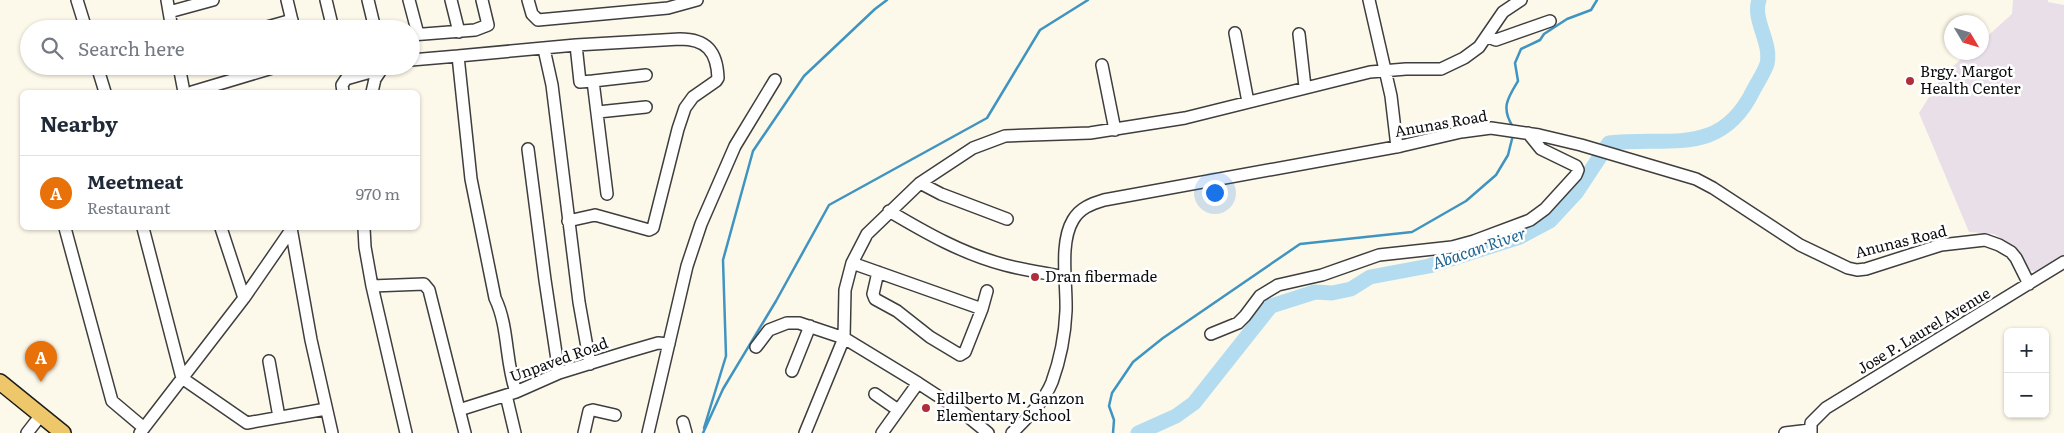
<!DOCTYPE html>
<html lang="en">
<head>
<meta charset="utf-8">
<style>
  :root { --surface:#fff; --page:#f2f2f3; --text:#1f2937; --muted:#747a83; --line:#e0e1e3; --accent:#ae2f3b }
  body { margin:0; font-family:Literata,serif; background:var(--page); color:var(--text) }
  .controls { position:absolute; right:15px; bottom:15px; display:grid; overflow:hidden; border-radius:8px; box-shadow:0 1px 4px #0004 }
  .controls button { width:45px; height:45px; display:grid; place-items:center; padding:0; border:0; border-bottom:1px solid var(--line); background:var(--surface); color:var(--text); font:25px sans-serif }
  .compass { position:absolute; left:1944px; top:15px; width:45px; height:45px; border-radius:50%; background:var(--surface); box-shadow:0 1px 4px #0004; rotate:128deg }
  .you { position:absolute; left:1214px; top:192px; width:18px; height:18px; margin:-12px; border:4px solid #fff; border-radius:50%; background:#1a73e8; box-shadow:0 0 0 8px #1a73e833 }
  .badge { display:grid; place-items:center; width:32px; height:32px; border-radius:50%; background:var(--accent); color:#fff; font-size:16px; font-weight:700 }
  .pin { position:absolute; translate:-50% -41px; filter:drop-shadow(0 1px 2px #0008) }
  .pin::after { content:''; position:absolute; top:26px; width:18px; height:15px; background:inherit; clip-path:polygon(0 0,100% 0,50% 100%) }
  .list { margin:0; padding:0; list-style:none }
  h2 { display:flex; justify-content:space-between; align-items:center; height:65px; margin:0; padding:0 20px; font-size:21px }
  h2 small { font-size:16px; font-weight:400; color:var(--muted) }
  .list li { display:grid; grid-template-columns:32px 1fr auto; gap:15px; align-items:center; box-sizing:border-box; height:75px; padding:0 20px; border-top:1px solid var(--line) }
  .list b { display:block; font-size:19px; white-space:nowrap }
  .list p { margin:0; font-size:16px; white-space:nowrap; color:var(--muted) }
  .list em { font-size:16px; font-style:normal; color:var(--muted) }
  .icon { flex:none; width:28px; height:28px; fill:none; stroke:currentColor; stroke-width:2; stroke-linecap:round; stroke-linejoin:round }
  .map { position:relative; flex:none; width:2064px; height:433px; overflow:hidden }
  .search { position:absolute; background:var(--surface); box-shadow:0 1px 4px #0004; left:20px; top:20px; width:400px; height:55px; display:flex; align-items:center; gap:12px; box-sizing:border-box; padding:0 18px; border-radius:28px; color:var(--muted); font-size:19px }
  .panel { position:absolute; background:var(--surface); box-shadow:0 1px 4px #0004; left:20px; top:90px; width:400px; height:140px; border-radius:8px }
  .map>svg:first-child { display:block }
  .industrial { fill:#e8dfe9 }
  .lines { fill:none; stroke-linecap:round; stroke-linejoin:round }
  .stream { stroke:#4094c1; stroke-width:2.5 }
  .river { stroke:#b3dcf0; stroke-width:15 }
  .minor-casing { stroke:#3e3e3e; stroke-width:14 }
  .major-casing { stroke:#1c1c1c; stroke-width:18 }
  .minor { stroke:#fff; stroke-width:11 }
  .major { stroke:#edc76a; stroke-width:15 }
  .poi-dot { fill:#ae2f3b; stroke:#fff; stroke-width:2 }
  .labels { text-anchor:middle; stroke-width:5; stroke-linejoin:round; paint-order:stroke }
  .poi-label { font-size:15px; fill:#0b0b0b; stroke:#fff; text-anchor:start }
  .street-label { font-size:15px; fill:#0b0b0b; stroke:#fff }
  .water-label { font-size:16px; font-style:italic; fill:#1f6591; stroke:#fff }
</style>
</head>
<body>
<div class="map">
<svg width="2064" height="433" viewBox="0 0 2064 433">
  <rect width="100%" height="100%" fill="#fdf9ea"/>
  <path class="industrial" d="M 2013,0 L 2048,0 L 2048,2 L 2064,5 L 2064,258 L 2041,273 L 2028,270 L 2019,250 L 1994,234 L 1969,232 L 1919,113 L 1943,75 L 1968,53 L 1982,52 L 1982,41 L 2012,14 Z"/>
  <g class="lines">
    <path class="stream" d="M 1513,127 C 1501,108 1507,99 1518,81 L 1515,63 L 1521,49 L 1540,40 L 1544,34 L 1567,19 L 1591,10 L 1597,0
      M 704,428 L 726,356 L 723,260 L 753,151 L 804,76 L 875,9 L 887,0
      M 703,433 L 723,389 L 776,301 L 829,205 L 987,118 L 1040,30 L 1088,0
      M 1113,433 L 1114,420 L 1109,406 L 1112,393 L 1133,362 L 1163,338 L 1300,244 L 1412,232 L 1466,201 L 1496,175 L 1508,155 L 1513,135"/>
    <path class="river" d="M 1138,433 L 1176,416 L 1194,403 L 1271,306 L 1315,292 L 1332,293 L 1351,289 L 1370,277 L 1429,266 L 1520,237 L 1550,221 L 1576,193 L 1609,143 C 1668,136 1720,158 1753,91 C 1757,83 1764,73 1767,64 C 1772,42 1752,20 1759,0"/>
    <g class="minor-casing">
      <path id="minor" d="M 77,0 L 86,29
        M 167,0 L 172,29
        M 287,0 L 294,29
        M 326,0 L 333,29
        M 368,0 L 375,29
        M 409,0 L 418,34
        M 451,0 L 459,32
        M 528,0 L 532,14 L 538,20 L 668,8 L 697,0
        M 1369,0 L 1391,96 L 1397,147
        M 169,12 L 213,0
        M 260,29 L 292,20
        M 1235,33 L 1248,102
        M 1299,34 L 1305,87
        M 411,35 L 475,30 L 488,25 L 482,0
        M 1488,37 L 1496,40 L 1550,21
        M 544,49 L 552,85 L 579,302 L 590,364
        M 411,60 L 458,56
        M 1102,65 L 1115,130
        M 97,66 L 105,92
        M 179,66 L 184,92
        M 593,81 L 646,75
        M 192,92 L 279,66
        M 343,92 L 342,85 L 346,79 L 381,69
        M 372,92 L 375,79 L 383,67
        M 598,112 L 646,107
        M 528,149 L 545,280 L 559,373
        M 920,183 L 941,194 L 1007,219
        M 889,211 C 926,233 963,254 1005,265 C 1024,270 1045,273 1065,277
        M 568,221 L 595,215 L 649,230 L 653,228 L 678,129 L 685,108 L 693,97 L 716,81 L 718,78 C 717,51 706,39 680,39 L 576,45
        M 65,228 L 112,401 L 144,428
        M 143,228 L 182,378 L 247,423 L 326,409
        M 221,228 L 244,298
        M 291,228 L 311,340 L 332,433
        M 364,228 L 365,247 L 372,286
        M 852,263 L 982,309 L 987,291
        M 878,272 L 873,294 L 875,299 L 897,311 L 930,337 L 960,355 L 965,352 L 982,309
        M 1211,334 L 1238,323 L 1245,316 L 1260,296 L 1278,285 L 1322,275 L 1379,255 L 1452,247 L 1474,241 L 1530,220 L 1545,209 L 1576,175 L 1578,170 L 1576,166 L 1541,149 L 1528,133
        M 756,347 L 769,330 L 787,323 L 799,323 L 844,338 L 918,383 L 961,411 L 988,433
        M 269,361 L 279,417
        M 792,371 L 810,326
        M 516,392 C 505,361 509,327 495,298 L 471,179 L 458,56 L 576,45 L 580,82 L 593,81 L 607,194
        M 875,394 L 898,410
        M 506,395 L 515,433
        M 459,410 L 516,392 L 559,373 L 627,352 L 658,343 L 669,344
        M 683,422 L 686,433
        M 27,433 L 41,415
        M 140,433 L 244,298 L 291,230
        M 406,433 L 372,286 L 424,284 L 429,290 L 465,433
        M 584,433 L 589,411 L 593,410 L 615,415
        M 648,433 L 687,266 L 701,224 L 735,146 L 775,80
        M 805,433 L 844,338 L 845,290 L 852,263 L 867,234 L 920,183 L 973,148 L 1005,136 L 1090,133 L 1185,118 L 1370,72 L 1406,69 L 1441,69 L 1464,58 L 1479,47 L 1503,12 L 1521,0
        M 882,433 L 918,383
        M 1012,433 C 1027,418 1044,402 1052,382 C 1060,360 1065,334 1066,311 C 1067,284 1059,243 1073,220 C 1080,208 1091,204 1104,200 L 1401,146 L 1461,132 L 1491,128 L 1539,135 L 1581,145 L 1696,179 L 1713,188 L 1800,245 L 1848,268 L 1857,270 L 1866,269 L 1941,245 L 1985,240 L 1999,245 L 2011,252 L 2016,258 L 2029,284
        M 1785,433 L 1810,430
        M 1811,433 L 1811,423 L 1826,408 L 2064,262"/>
    </g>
    <g class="major-casing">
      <path id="major" d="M 0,382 L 63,433"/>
    </g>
    <use href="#minor" class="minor"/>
    <use href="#major" class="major"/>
  </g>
  <g class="poi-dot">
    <circle cx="1910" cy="81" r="5"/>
    <circle cx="1035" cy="277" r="5"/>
    <circle cx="926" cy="408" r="5"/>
  </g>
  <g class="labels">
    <g class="poi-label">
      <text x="1920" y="77">Brgy. Margot<tspan x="1920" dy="17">Health Center</tspan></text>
      <text x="1045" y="282">Dran fibermade</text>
      <text x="936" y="404">Edilberto M. Ganzon<tspan x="936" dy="17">Elementary School</tspan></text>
    </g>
    <g class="street-label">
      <text transform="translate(1441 124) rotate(-10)" y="5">Anunas Road</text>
      <text transform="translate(1901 242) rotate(-14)" y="5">Anunas Road</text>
      <text transform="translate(1924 331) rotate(-31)" y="5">Jose P. Laurel Avenue</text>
      <text transform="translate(559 360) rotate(-20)" y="5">Unpaved Road</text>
    </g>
    <g class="water-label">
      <text transform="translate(1479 248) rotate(-19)" y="6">Abacan River</text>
    </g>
  </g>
</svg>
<div class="controls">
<button>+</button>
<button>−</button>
</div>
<svg class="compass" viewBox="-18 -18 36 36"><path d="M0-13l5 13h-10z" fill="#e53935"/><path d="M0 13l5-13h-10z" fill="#747a83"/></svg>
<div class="you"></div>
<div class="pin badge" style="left:41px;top:382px;background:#e8710a">A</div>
<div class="search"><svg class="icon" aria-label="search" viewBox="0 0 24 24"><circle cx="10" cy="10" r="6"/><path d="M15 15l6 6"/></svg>Search here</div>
<section class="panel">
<h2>Nearby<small></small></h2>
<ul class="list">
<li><span class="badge" style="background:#e8710a">A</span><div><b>Meetmeat</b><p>Restaurant</p></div><em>970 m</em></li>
</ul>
</section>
</div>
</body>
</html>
